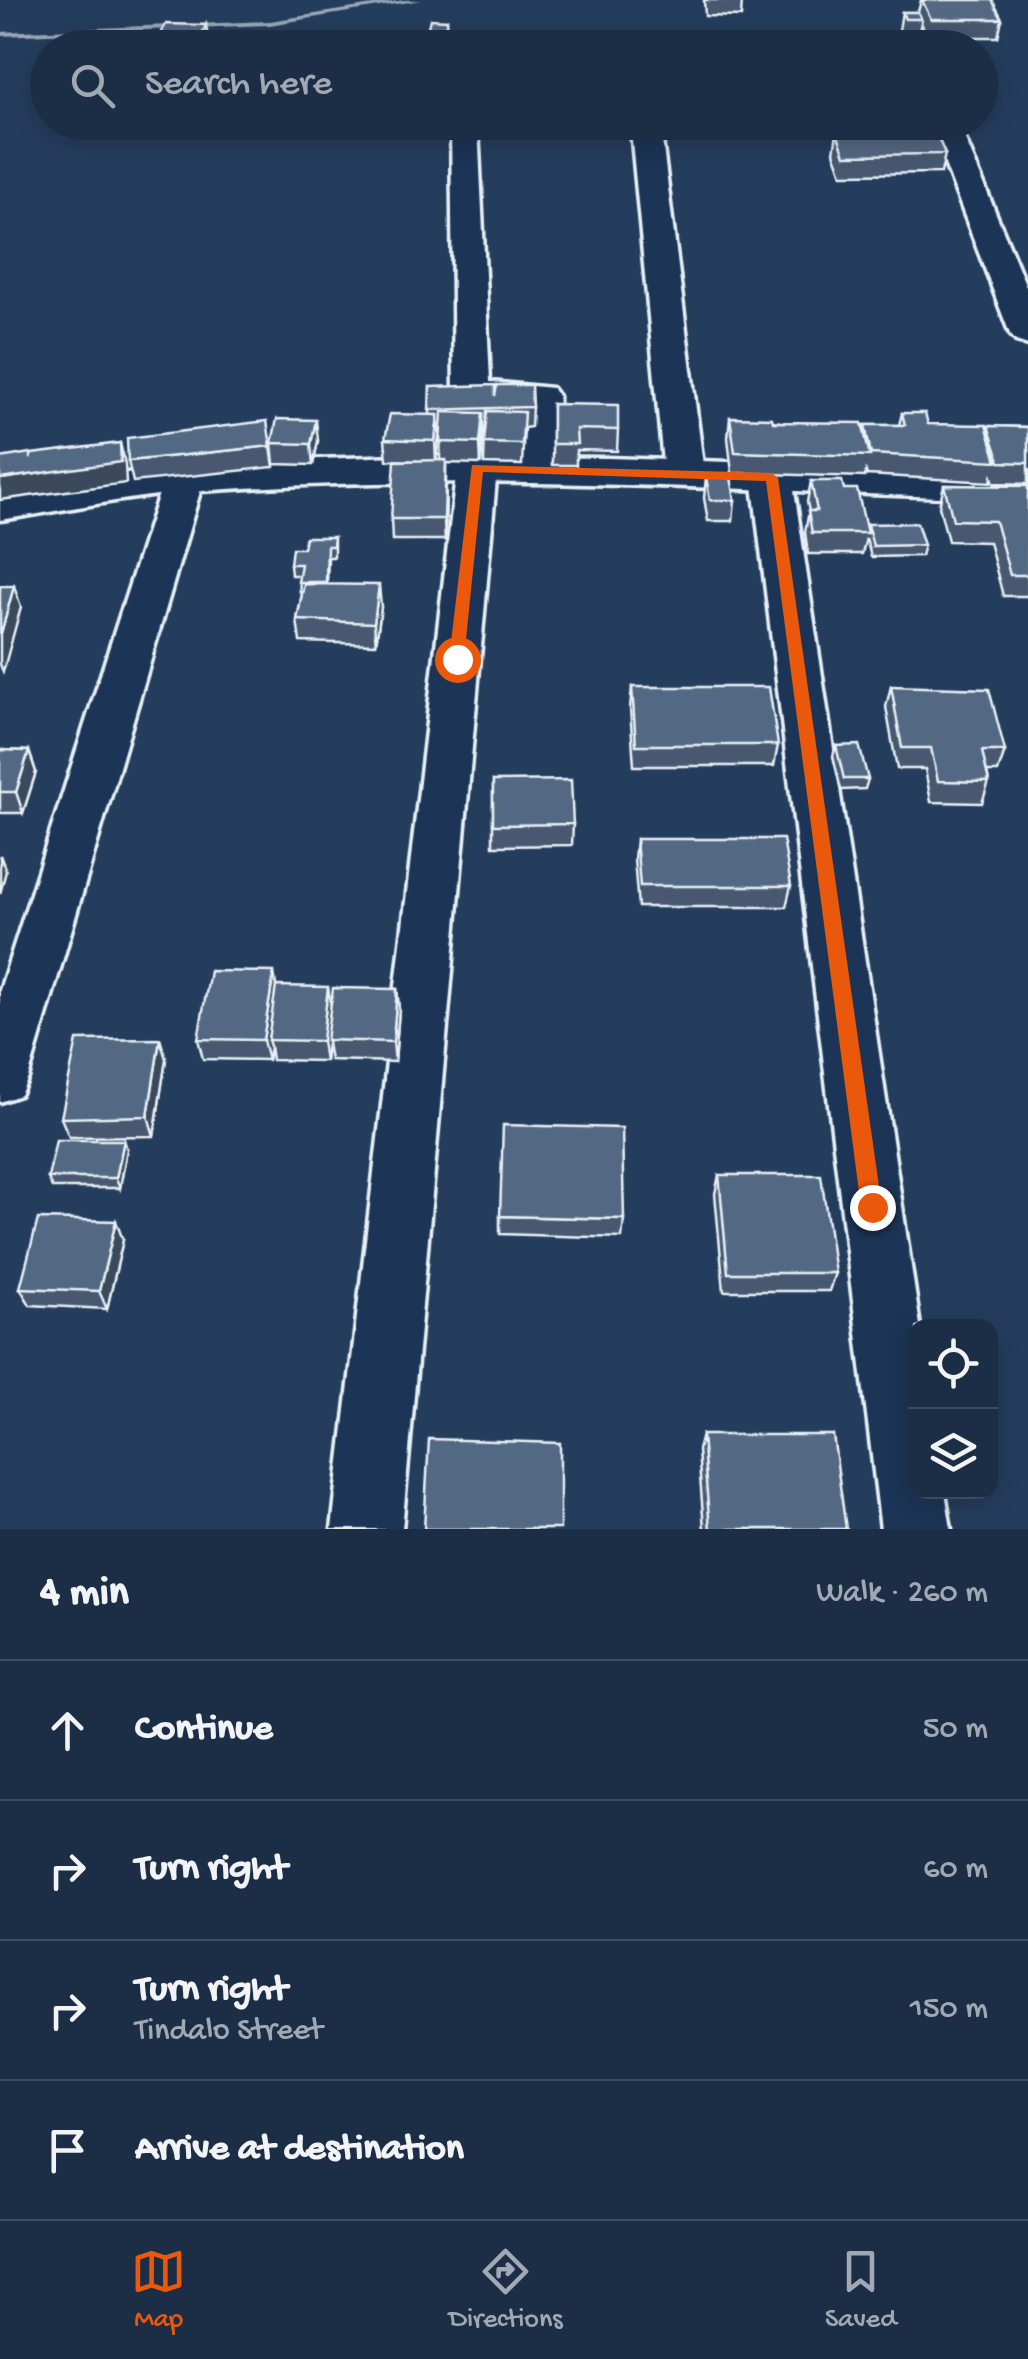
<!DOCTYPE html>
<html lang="en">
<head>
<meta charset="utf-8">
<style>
  :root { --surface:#1c2e46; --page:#293a51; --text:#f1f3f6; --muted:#a0a8b3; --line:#3a4a5f; --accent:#ea580c }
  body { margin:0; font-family:"Gochi Hand",sans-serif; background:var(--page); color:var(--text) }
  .controls { position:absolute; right:30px; bottom:30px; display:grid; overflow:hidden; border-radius:20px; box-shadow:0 5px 25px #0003 }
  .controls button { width:90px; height:90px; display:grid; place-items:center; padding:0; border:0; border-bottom:2px solid var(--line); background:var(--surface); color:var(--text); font:50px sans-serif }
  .stop { position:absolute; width:30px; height:30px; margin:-22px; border:8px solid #ea580c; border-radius:50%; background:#fff }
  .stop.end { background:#ea580c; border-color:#fff; box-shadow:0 2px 10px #0008 }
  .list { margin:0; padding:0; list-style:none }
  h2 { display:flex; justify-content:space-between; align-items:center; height:130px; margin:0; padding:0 40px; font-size:42px }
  h2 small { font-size:32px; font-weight:400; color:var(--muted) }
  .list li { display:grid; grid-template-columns:65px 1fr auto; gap:30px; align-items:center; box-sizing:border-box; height:140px; padding:0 40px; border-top:2px solid var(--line) }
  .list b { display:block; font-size:38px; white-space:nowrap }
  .list p { margin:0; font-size:32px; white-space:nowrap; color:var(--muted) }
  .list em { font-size:32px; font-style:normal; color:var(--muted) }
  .icon { flex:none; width:55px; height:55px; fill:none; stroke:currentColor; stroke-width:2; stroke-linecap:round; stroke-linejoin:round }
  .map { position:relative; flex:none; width:1028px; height:1529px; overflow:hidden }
  .search { position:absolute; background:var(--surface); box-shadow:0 5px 25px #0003; left:30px; right:30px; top:30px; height:110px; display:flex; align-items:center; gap:25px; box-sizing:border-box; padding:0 35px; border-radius:55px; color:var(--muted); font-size:38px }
  .sheet { height:690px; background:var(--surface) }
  nav { display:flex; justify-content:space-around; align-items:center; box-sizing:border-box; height:140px; border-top:2px solid var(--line); background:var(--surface); font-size:28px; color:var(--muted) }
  nav a { display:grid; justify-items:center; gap:5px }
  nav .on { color:var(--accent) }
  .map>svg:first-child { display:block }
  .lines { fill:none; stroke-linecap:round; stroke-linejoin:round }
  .stream { fill:#99a8ba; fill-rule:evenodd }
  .minor-casing { stroke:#e8f1f8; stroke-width:7 }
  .tertiary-casing { stroke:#e8f1f8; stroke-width:7 }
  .minor { fill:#1d3557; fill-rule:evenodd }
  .tertiary { fill:#1d3557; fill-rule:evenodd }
  .wall { fill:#475970; stroke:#e8f1f8; stroke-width:2.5; fill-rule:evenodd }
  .shaded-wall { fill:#3a485b; stroke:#e8f1f8; stroke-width:2.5 }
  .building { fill:#536782; stroke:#e8f1f8; stroke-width:2.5 }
  .route { fill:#ea580c }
</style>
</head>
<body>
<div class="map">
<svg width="1028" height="1529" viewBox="0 0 1028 1529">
  <rect width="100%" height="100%" fill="#253d5d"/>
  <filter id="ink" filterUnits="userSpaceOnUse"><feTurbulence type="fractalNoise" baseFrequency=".01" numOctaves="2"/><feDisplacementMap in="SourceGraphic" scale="20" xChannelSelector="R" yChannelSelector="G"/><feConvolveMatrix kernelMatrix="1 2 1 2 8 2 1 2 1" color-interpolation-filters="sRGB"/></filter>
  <g filter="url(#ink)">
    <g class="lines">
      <path class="stream" d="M 405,0 L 421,0 L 270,25 L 0,36 L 0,32 L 270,21 Z"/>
      <g class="minor-casing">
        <path id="minor" d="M 910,31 L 920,33 L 926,48 L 899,48 L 897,39 Z
          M 451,122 L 475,122 L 478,126 L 490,382 L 552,388 L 558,396 L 560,470 L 554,478 L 540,482 L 526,478 L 520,470 L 520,406 L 459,400 L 454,392 Z
          M 929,122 L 958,122 L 1028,291 L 1028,345 L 1016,341 L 1010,334 Z
          M 647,131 L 658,134 L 662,140 L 704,473 L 698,481 L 684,485 L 670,481 L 664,473 L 632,140 L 636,134 Z
          M 477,456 L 491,460 L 497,468 L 402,1529 L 332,1529 L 457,468 L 463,460 Z
          M 772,465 L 786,469 L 792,477 L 920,1326 L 916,1326 L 916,1492 L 945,1492 L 951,1529 L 881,1529 L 752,477 L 758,469 Z
          M 184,466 L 198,470 L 204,478 L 28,1078 L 20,1095 L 0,1102 L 0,990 L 164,478 L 170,470 Z"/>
      </g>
      <g class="tertiary-casing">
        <path id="tertiary" d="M 398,456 L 608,458 L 1028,472 L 1028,500 C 748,491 467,470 187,492 C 124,497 62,511 0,520 L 0,492 L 187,464 Z"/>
      </g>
      <use href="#minor" class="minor"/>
      <use href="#tertiary" class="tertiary"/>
    </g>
    <path class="wall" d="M 704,0 L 742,0 L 741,17 L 705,16 Z
      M 921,0 L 992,0 L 1002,19 L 998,37 L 927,37 L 921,22 L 918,36 L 902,36 L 899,30 L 902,12 L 918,12 Z
      M 447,20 L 448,37 L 446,48 L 428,48 L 427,31 Z
      M 209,43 L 206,48 L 156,48 L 155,45 Z
      M 490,122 L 555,122 L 554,136 L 491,136 Z
      M 837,133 L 945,154 L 941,173 L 842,174 L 834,152 Z
      M 430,387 L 495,396 L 532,407 L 531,427 L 524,428 L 522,465 L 484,464 L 485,429 L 483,429 L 481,464 L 446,463 L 445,540 L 392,540 L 391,519 L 416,461 L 387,460 L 385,439 L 430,415 ZM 439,430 L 441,430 L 440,460 L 436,460 Z
      M 552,404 L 618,430 L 617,451 L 576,450 L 576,465 L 552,465 Z
      M 902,413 L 928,424 L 987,430 L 988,426 L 1028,427 L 1028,484 L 994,483 L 992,477 L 991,482 L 867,475 L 866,472 L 865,477 L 732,473 L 728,438 L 730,417 L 864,430 L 865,425 L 899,425 Z
      M 318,441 L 313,465 L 274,464 L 272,443 Z
      M 271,446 L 274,467 L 133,482 L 128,461 Z
      M 706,477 L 735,500 L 733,521 L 708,521 L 704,498 Z
      M 811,481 L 844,489 L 866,529 L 867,524 L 924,545 L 921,556 L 871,557 L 866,538 L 862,554 L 808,554 L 805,532 L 809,511 L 807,502 Z
      M 944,485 L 1028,486 L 1028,596 L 1003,596 L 989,542 L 948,541 L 939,506 Z
      M 334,537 L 334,557 L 328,557 L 327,584 L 381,607 L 376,644 L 300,642 L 297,620 L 302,593 L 300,593 L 299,575 L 291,575 L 290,564 L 303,548 Z
      M 891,686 L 1005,751 L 998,772 L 987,772 L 989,782 L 982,803 L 931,802 L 925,769 L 897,769 L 886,707 Z
      M 632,687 L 778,745 L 774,766 L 634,766 L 630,708 Z
      M 836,746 L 868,779 L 865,789 L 841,790 L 833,756 Z
      M 0,750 L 29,751 L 36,772 L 23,813 L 0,813 Z
      M 493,781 L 573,824 L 572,845 L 493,846 Z
      M 636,839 L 791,886 L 786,907 L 638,907 L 634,859 Z
      M 276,987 L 331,1004 L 397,989 L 399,1009 L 395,1062 L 330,1060 L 327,1043 L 325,1061 L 272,1060 L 270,1046 L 268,1060 L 203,1059 L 198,1039 Z
      M 160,1039 L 166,1059 L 154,1136 L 69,1137 L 61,1118 Z
      M 127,1149 L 120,1188 L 52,1188 L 48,1178 Z
      M 719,1175 L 835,1273 L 829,1291 L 724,1291 L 715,1194 Z
      M 500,1216 L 624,1219 L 622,1238 L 500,1234 Z
      M 123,1240 L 107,1309 L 30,1305 L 20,1288 Z
      M 702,1435 L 846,1529 L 704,1529 L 698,1450 Z"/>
    <path class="shaded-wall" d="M 447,20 L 448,37 L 445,48 L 444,32 Z
      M 206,25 L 209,43 L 206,48 L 197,48 Z
      M 483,413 L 483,433 L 481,464 L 480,443 Z
      M 438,415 L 439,436 L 436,461 L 435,441 Z
      M 316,420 L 318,441 L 313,465 L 311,444 Z
      M 120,443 L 125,464 L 126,483 L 0,500 L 0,479 L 36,474 Z
      M 446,460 L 446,481 L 445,540 L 444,519 Z
      M 379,585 L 381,607 L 376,644 L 374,623 Z
      M 14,586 L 21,607 L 3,672 L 0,664 L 0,637 Z
      M 29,751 L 36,772 L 23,813 L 16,792 Z
      M 0,855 L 6,871 L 0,894 Z
      M 274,972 L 277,992 L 268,1040 L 270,1046 L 268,1060 L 263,1040 Z
      M 328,987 L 331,1007 L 325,1061 L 322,1041 Z
      M 397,989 L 399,1009 L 395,1062 L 393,1042 Z
      M 160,1039 L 166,1059 L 154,1136 L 148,1116 Z
      M 124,1140 L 127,1149 L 120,1188 L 116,1178 Z
      M 116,1221 L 123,1240 L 107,1309 L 99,1291 Z"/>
    <path class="building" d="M 922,0 L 992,0 L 1002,19 L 931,19 Z
      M 902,12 L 918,12 L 921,19 L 905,19 Z
      M 430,19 L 447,20 L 444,32 L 427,31 Z
      M 166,24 L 206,25 L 197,45 L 155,45 Z
      M 837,133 L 936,133 L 945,154 L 845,155 Z
      M 495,385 L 495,396 L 497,385 L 531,385 L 532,407 L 429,410 L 430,387 Z
      M 552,404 L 618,405 L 618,430 L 576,429 L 577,444 L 552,444 Z
      M 487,411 L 524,412 L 522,444 L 484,443 Z
      M 442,412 L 483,413 L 480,443 L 440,442 Z
      M 902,413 L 925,413 L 928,424 L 986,425 L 997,461 L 871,454 L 865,425 L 905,425 Z
      M 390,414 L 438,415 L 435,441 L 385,439 Z
      M 730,417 L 772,418 L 773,422 L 862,423 L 870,456 L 735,452 Z
      M 277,419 L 316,420 L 311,444 L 272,443 Z
      M 267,421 L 271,446 L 128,461 L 127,438 Z
      M 988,426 L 1028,427 L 1028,463 L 1000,462 Z
      M 120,443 L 121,462 L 0,479 L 0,458 L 30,453 L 30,459 L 32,454 Z
      M 446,460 L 444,519 L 391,519 L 395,461 Z
      M 706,477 L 731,477 L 735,500 L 710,500 Z
      M 811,481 L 842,481 L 844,489 L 857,489 L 867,533 L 812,533 L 808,511 L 817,511 Z
      M 944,485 L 1028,486 L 1028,575 L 1010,575 L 995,521 L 953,520 Z
      M 917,523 L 924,545 L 873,546 L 867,524 Z
      M 305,537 L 334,537 L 333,546 L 327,546 L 326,582 L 298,582 L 301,564 L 290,564 L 292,548 L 303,548 Z
      M 304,584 L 379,585 L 374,623 L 297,620 Z
      M 0,586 L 14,586 L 0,637 Z
      M 891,686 L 989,689 L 1005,751 L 982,751 L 989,782 L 938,781 L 931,748 L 902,748 Z
      M 632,687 L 769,687 L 778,745 L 636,745 Z
      M 859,745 L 868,779 L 844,779 L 836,746 Z
      M 0,750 L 29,751 L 16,792 L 0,792 Z
      M 571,780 L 573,824 L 493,825 L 493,781 Z
      M 636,839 L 783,839 L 791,886 L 640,886 Z
      M 210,971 L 274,972 L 263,1040 L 198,1039 Z
      M 276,986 L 328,987 L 322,1041 L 268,1040 Z
      M 333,988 L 397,989 L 393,1042 L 326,1040 Z
      M 160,1039 L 148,1116 L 61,1118 L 77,1040 Z
      M 503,1125 L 622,1128 L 624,1219 L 500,1216 Z
      M 56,1140 L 124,1140 L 116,1178 L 48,1178 Z
      M 719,1175 L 821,1175 L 835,1273 L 728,1273 Z
      M 38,1219 L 116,1221 L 99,1291 L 20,1288 Z
      M 702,1435 L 833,1435 L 846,1529 L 710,1529 Z
      M 429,1439 L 560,1443 L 560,1529 L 424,1529 Z"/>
  </g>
  <path class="route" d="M 472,465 L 772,473 L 778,478 L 882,1207 L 879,1214 L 864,1214 L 861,1207 L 766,481 L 483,472 L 464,659 L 457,664 L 449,659 Z"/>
</svg>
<div class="controls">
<button><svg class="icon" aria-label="locate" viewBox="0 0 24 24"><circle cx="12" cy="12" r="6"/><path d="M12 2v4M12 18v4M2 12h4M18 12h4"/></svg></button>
<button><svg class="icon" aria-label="layers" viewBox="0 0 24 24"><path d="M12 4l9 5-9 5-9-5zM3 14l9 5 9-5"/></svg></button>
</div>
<div class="stop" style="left:457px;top:659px"></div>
<div class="stop end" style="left:872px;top:1207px"></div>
<div class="search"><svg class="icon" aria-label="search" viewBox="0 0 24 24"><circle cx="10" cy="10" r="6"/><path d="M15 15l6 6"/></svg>Search here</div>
</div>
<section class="sheet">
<h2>4 min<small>Walk · 260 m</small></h2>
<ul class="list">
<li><svg class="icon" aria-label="ahead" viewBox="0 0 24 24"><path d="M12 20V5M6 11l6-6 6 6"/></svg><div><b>Continue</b></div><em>50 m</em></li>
<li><svg class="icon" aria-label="right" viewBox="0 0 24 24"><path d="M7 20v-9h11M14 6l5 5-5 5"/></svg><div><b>Turn right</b></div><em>60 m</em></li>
<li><svg class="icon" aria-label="right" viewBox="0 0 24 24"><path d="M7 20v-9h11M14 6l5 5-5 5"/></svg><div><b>Turn right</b><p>Tindalo Street</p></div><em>150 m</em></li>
<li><svg class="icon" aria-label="arrive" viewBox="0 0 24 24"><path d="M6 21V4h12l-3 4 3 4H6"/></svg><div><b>Arrive at destination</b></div></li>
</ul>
</section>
<nav>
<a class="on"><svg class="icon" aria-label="map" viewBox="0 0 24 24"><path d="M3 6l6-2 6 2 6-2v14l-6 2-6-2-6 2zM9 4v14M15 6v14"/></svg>Map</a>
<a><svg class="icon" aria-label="directions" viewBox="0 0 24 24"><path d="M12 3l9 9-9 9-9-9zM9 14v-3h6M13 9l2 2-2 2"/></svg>Directions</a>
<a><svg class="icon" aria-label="saved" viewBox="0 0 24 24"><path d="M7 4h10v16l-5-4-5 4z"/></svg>Saved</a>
</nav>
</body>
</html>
